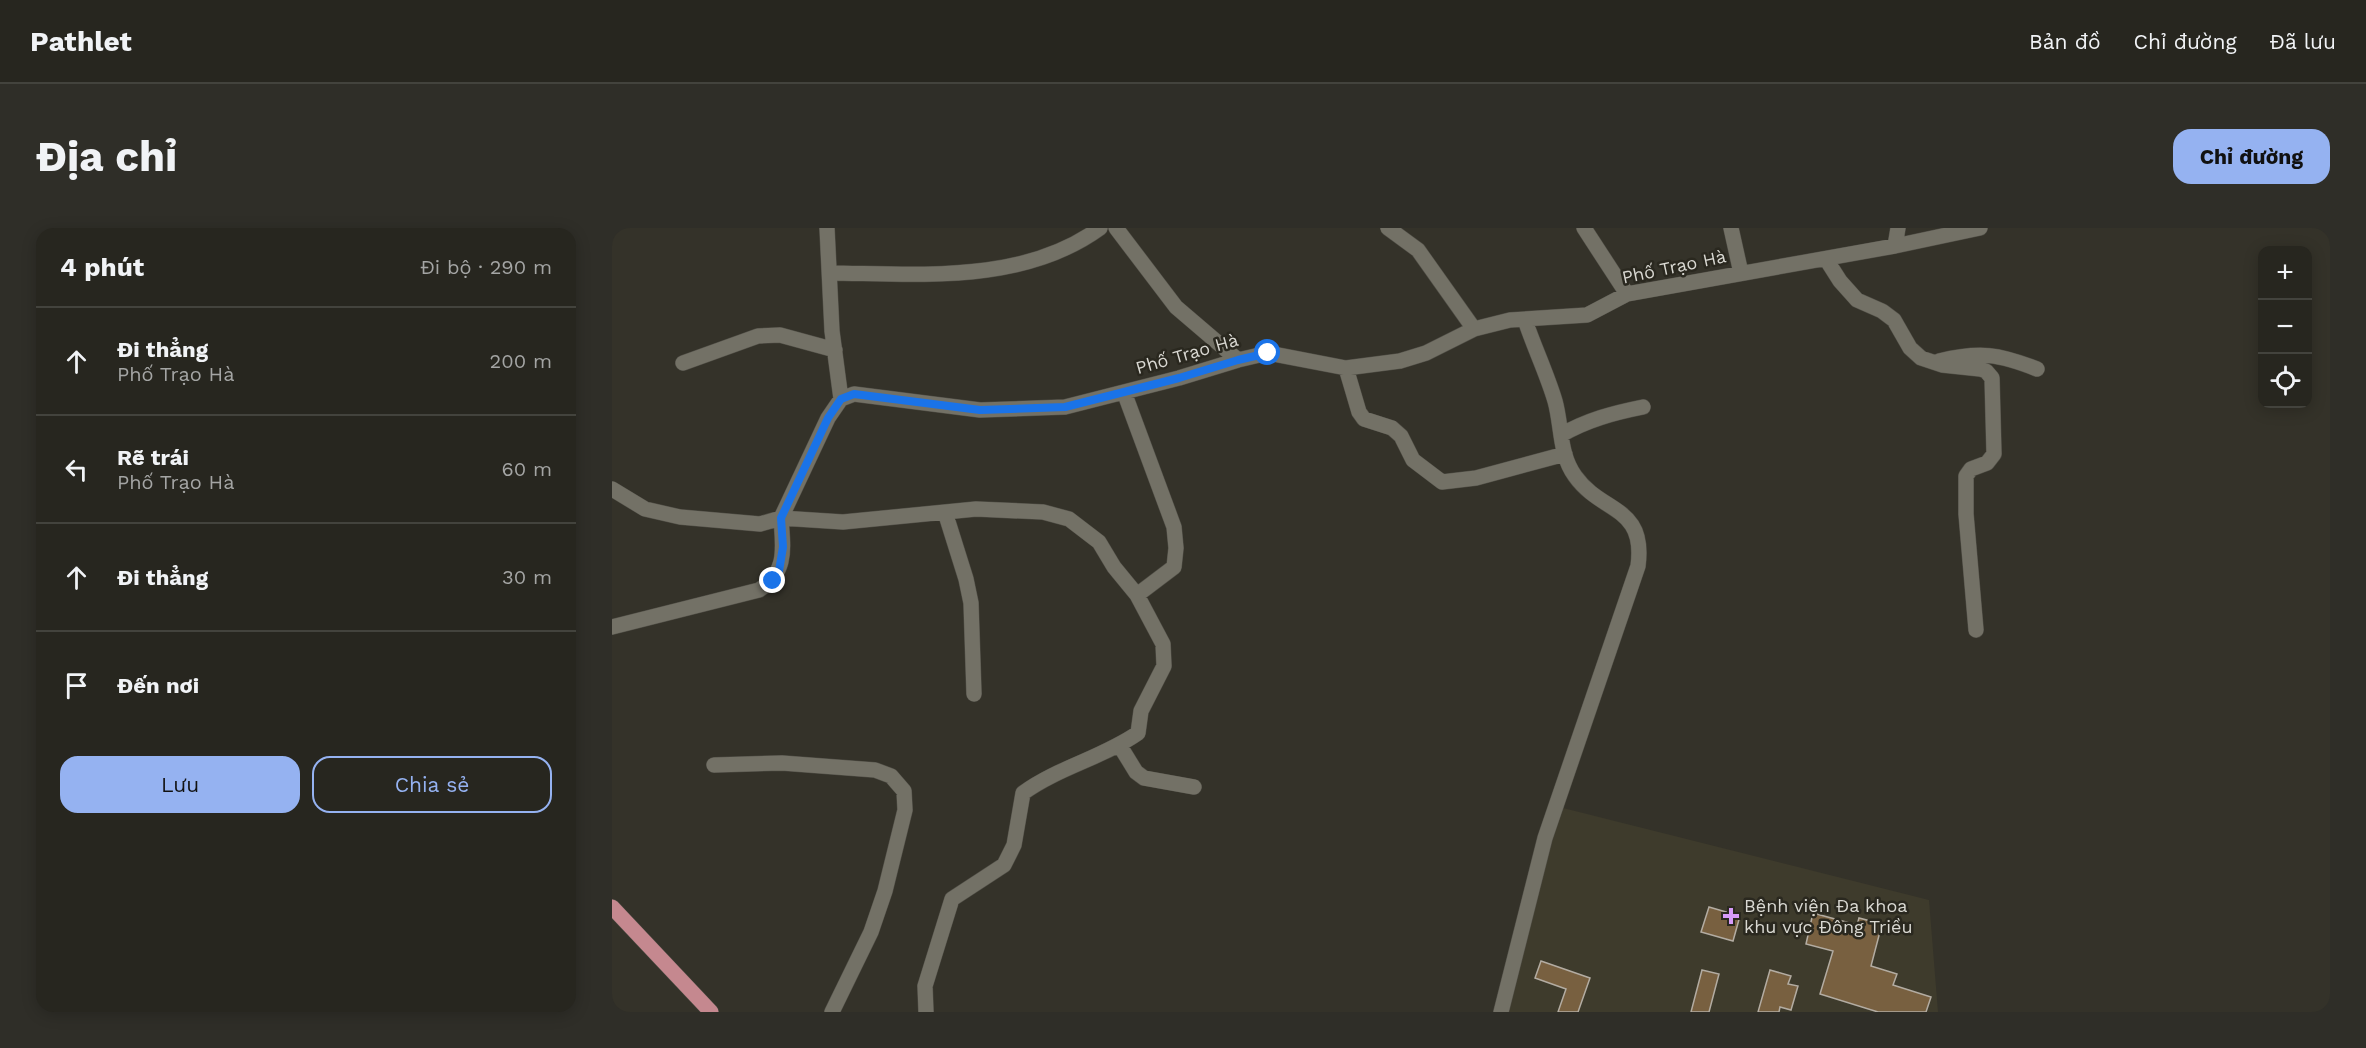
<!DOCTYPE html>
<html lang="vi">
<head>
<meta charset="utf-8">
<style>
  :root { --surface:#27261f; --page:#2f2e28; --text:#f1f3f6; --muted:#a4a5a4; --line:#43433d; --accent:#95b2f1 }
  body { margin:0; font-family:"Work Sans",sans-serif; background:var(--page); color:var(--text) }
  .controls { position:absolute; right:18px; top:18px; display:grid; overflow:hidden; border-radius:12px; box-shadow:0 3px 15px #0003 }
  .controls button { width:54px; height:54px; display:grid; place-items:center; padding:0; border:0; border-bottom:2px solid var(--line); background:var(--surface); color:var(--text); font:30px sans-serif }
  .stop { position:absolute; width:18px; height:18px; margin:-14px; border:4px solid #1a73e8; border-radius:50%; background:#fff }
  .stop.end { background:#1a73e8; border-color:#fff; box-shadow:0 2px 6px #0008 }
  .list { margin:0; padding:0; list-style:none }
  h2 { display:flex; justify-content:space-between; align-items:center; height:78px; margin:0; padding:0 24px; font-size:26px }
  h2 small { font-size:20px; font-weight:400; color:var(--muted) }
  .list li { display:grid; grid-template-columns:39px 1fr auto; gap:18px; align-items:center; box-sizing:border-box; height:108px; padding:0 24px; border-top:2px solid var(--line) }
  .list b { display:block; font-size:22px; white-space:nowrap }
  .list p { margin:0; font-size:20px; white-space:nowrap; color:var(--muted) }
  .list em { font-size:20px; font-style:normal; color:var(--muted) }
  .actions { display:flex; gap:12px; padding:18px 24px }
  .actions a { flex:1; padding:14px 0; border:2px solid var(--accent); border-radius:18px; text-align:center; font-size:21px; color:var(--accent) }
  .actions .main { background:var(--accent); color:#111 }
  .icon { flex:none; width:33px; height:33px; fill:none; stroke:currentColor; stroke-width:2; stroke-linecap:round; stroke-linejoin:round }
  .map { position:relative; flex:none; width:1718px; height:784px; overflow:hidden; border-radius:18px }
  header { display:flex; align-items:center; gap:36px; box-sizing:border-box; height:84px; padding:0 30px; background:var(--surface); border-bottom:2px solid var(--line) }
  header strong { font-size:28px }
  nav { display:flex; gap:33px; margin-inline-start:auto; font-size:21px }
  .intro { display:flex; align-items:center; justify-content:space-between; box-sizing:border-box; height:144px; padding:0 36px }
  h1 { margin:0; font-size:42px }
  .button { padding:15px 27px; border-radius:18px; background:var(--accent); color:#111; font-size:21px; font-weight:700 }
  main { display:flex; gap:36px; padding:0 36px }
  aside { flex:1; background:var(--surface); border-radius:18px; box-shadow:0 3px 15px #0003 }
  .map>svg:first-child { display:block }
  .built { fill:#3e3b2c }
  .building { fill:#786040; stroke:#b3aca2; stroke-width:1.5 }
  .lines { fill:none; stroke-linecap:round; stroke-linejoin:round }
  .minor-casing { stroke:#514f47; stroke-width:16 }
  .major-casing { stroke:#514f47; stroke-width:16 }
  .minor { stroke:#737166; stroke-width:15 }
  .major { stroke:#c5888f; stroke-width:15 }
  .route { stroke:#1a73e8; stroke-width:8 }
  .poi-dot { fill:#d79bf9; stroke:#2a281f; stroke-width:2 }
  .labels { text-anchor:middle; stroke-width:5; stroke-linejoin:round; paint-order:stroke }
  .street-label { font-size:18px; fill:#d9d8d2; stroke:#2a281f }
  .poi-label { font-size:18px; fill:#d9d8d2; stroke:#2a281f; text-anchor:start }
</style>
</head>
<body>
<header>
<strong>Pathlet</strong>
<nav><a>Bản đồ</a><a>Chỉ đường</a><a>Đã lưu</a></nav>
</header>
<div class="intro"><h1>Địa chỉ</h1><a class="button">Chỉ đường</a></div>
<main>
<aside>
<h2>4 phút<small>Đi bộ · 290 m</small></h2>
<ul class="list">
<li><svg class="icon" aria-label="ahead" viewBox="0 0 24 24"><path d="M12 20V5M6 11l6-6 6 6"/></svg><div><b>Đi thẳng</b><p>Phố Trạo Hà</p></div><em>200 m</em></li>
<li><svg class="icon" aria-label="left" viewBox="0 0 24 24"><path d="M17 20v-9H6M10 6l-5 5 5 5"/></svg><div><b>Rẽ trái</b><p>Phố Trạo Hà</p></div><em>60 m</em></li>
<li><svg class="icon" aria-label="ahead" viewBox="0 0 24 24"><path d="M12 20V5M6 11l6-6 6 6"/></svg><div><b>Đi thẳng</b></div><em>30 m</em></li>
<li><svg class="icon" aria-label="arrive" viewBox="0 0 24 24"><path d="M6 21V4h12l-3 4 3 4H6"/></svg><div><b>Đến nơi</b></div></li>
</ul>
<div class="actions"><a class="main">Lưu</a><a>Chia sẻ</a></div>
</aside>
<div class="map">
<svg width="1718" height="784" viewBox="0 0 1718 784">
  <rect width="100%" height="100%" fill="#343229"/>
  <path class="built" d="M 947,579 L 1317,672 L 1326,784 L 893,784 Z"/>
  <path class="building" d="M 1097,679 L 1128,688 L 1121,713 L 1089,704 Z
    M 1201,685 L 1245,697 L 1247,690 L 1270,696 L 1259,738 L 1285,746 L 1281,757 L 1319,769 L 1314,784 L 1266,784 L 1208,766 L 1221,723 L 1194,716 Z
    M 929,733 L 978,750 L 966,784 L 946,784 L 954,761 L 923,750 Z
    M 1090,742 L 1107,746 L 1097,784 L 1079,784 Z
    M 1158,742 L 1179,748 L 1176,756 L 1186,758 L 1179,782 L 1168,779 L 1167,784 L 1146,784 Z"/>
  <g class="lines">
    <g class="minor-casing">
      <path id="minor" d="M 215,0 L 220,103 L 229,171
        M 504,0 L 564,79 L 626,132
        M 776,0 L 806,22 L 862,101
        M 972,0 L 1015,66
        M 1119,0 L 1129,45
        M 1283,18 L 1286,0
        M 1214,31 L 1228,53 L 1245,72 L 1270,83 L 1282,92 L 1298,120 L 1309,130 L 1330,137 L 1368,141 L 1374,143 L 1380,150 L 1382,226 L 1375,235 L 1359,241 L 1354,248 L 1354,286 L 1364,402
        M 218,45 C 309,46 411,56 488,0
        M 1327,133 C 1368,123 1387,126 1425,141
        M 71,135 L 146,108 L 168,107 L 223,122
        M 734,140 L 747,184 L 752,191 L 780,200 L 789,208 L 801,232 L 830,254 L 864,250 L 953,226
        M 949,207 C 975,192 1001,185 1031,179
        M 0,261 L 33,281 L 68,289 L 148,296 L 169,290 L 216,190 L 229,171 L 242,166 L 368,182 L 453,179 L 567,150 L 626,132 L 656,125 L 734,140 L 788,133 L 814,125 L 862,101 L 898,92 L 975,87 L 1015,66 L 1283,18 L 1368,0
        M 333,284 L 354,351 L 359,375 L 362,466
        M 0,399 L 147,362 C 176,343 171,321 169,290 L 231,294 L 364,281 L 431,284 L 457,291 L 487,314 L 502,339 L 525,367
        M 508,518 L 524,544 L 532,550 L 582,559
        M 102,537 L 170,535 L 263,542 L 279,548 L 292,563 L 293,582 L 273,663 L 259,704 L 220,784
        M 314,784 L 313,758 L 340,671 L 392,637 L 402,617 L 411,565 C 447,539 490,530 526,505 L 529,483 L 552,438 L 551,416 L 525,367 L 562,339 L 564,320 L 562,299 L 512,164
        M 889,784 L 933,610 L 1026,338 C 1034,277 990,286 963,248 C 947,226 950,198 943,173 C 935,146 922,119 913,92"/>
    </g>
    <g class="major-casing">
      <path id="major" d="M 0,679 L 99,784"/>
    </g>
    <use href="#minor" class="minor"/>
    <use href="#major" class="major"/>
  </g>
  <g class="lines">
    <path class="route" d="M 161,353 L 167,343 L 171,319 L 169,290 L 216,190 L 229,171 L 242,166 L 368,182 L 453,179 L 567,150 L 626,132 L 656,125"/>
  </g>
  <path class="poi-dot" d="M1116 679h6v6h6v6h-6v6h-6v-6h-6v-6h6z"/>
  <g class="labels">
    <g class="street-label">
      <text transform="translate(1062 39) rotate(-12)" y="6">Phố Trạo Hà</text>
      <text transform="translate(575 126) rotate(-16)" y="6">Phố Trạo Hà</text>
    </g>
    <g class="poi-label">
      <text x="1132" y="684">Bệnh viện Đa khoa<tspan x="1132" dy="21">khu vực Đông Triều</tspan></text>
    </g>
  </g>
</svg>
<div class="controls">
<button>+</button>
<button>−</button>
<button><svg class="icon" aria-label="locate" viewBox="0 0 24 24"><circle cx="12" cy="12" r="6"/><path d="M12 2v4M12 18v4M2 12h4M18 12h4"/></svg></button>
</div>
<div class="stop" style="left:656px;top:125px"></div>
<div class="stop end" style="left:161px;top:353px"></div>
</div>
</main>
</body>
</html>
